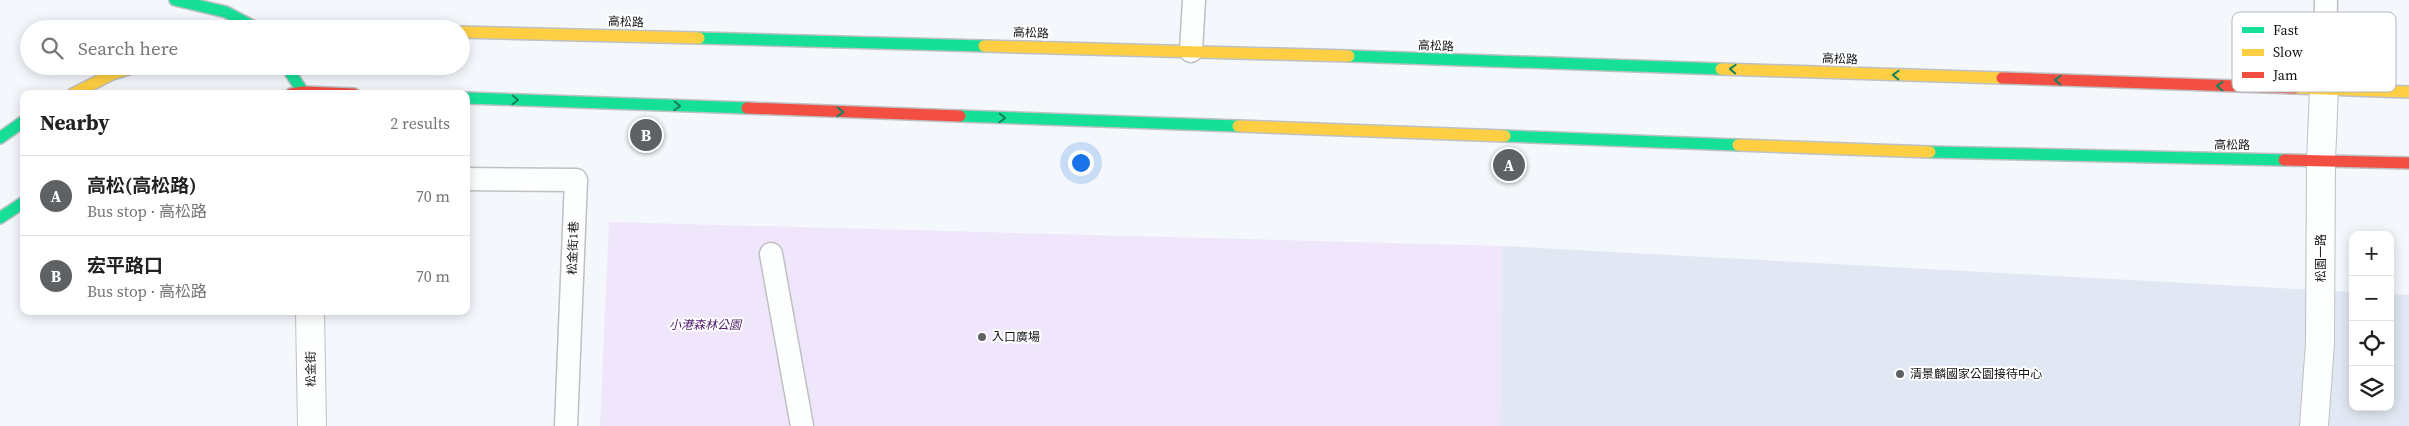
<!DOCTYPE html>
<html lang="en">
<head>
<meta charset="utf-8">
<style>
  :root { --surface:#fff; --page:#f6f6f6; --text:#222; --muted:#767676; --line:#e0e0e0; --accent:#5e6265 }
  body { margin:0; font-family:"Source Serif 4","Noto Sans TC",serif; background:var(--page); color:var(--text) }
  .controls { position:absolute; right:15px; bottom:15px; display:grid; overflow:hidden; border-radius:10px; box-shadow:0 2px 12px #0003 }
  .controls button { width:45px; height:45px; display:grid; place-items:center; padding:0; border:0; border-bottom:1px solid var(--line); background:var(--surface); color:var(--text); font:25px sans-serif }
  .you { position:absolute; left:1080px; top:162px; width:18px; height:18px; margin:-12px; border:4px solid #fff; border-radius:50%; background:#1a73e8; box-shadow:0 0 0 8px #1a73e833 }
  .badge { display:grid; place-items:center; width:32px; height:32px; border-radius:50%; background:var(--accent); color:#fff; font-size:16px; font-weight:700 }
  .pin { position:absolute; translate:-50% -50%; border:2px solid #fff; box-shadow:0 1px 5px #0006 }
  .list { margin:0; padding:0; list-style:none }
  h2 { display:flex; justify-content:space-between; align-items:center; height:65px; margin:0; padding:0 20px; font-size:21px }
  h2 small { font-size:16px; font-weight:400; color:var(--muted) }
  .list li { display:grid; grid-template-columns:32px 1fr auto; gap:15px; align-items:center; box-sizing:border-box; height:80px; padding:0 20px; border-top:1px solid var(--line) }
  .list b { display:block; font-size:19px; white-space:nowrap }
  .list p { margin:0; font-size:16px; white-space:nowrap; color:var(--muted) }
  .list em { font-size:16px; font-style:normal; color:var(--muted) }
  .icon { flex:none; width:28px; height:28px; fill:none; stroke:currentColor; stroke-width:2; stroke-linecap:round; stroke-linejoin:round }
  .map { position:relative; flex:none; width:2409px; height:426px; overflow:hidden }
  .search { position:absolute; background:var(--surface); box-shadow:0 2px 12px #0003; left:20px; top:20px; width:450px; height:55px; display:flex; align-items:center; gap:12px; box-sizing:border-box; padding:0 18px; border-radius:28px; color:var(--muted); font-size:19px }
  .panel { position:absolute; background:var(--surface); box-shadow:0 2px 12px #0003; left:20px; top:90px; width:450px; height:225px; border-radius:10px }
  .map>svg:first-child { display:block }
  .built { fill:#e1e8f3 }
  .green { fill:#efe6fb }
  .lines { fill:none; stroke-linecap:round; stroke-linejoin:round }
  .lane-casing { stroke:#bec0c3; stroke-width:25 }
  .street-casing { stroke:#bec0c3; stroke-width:30 }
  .fast-casing { stroke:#bec0c3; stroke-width:14 }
  .slow-casing { stroke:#bec0c3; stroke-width:14 }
  .jam-casing { stroke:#bec0c3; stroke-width:14 }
  .lane { stroke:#fdfefe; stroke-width:22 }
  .street { stroke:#fdfefe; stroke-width:28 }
  .fast { stroke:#16e098; stroke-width:11 }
  .slow { stroke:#ffcf43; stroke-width:11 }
  .jam { stroke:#f24e42; stroke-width:11 }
  .oneway { stroke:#12835d }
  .poi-dot { fill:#5e6265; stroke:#fff; stroke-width:2 }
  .labels { text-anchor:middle; stroke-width:4; stroke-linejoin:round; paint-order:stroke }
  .street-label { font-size:12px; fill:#0e1114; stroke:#fff }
  .park-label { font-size:12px; font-style:italic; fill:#4d196b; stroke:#fff }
  .poi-label { font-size:12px; fill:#0e1114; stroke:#fff; text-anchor:start }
  .key { fill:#fff; stroke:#b7b8b8; stroke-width:1 }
  .key-label { font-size:14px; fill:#0e1114 }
</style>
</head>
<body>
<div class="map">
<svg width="2409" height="426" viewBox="0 0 2409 426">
  <rect width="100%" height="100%" fill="#f4f7fb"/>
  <path class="built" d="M 1502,246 L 2353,292 L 2353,407 L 2390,407 L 2390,294 L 2409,295 L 2409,426 L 1500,426 Z"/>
  <path class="green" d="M 609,222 L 1502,246 L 1500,426 L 600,426 Z"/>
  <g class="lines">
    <g class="lane-casing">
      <path id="lane" d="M 1191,51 L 1194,0
        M 2324,89 L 2326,0
        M 466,179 L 576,180 L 566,426
        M 771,254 L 802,426"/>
    </g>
    <g class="street-casing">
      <path id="street" d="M 310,311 L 312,426
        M 2314,426 L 2320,343 L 2321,161 L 2324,89"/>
    </g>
    <g class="fast-casing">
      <path id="fast" d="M 175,0 L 226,12 L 258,29
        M 699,38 L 984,46
        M 1349,56 L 1721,69
        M 286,66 L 303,92
        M 466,98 L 747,108
        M 960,116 L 1238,126
        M 1505,136 L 1738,145
        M 0,138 L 24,121
        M 1930,152 L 2284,160
        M 0,218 L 24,202"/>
    </g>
    <g class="slow-casing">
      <path id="slow" d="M 461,32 L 699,38
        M 984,46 L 1349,56
        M 1721,69 L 2002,78
        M 2295,88 L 2409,92
        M 73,94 L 112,74 L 139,66
        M 1238,126 L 1505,136
        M 1738,145 L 1930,152"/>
    </g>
    <g class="jam-casing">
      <path id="jam" d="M 2002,78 L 2295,88
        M 291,94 L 303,92 L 354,94
        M 747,108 L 960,116
        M 2284,160 L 2409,163"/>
    </g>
    <use href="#lane" class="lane"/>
    <use href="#street" class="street"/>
    <use href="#fast" class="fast"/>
    <use href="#slow" class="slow"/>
    <use href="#jam" class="jam"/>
  </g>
  <defs><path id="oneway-chevron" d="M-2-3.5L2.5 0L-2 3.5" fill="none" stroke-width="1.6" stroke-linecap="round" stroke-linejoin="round" transform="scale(1.25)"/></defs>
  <g class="oneway">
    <use href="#oneway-chevron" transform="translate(1733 69) rotate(-178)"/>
    <use href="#oneway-chevron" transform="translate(1896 75) rotate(-178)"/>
    <use href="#oneway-chevron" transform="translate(2058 80) rotate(-178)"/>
    <use href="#oneway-chevron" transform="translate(2220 86) rotate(-178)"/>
    <use href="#oneway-chevron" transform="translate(515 100) rotate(2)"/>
    <use href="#oneway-chevron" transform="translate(677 106) rotate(2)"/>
    <use href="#oneway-chevron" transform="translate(840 112) rotate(2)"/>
    <use href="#oneway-chevron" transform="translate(1002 118) rotate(2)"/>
  </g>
  <g class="poi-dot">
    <circle cx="982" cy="337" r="5"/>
    <circle cx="1900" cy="374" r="5"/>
  </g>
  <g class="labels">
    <g class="street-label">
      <text transform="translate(626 22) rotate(2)" y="4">高松路</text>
      <text transform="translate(1031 33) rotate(2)" y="4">高松路</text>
      <text transform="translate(1436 46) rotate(2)" y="4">高松路</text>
      <text transform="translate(1840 59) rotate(2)" y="4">高松路</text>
      <text transform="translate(2232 145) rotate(1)" y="4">高松路</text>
      <text transform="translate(573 248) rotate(-88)" y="4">松金街1巷</text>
      <text transform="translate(2321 258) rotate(-90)" y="4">松園一路</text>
      <text transform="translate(311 369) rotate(-91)" y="4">松金街</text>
    </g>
    <g class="park-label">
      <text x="705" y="329">小港森林公園</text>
    </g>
    <g class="poi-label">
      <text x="992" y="341">入口廣場</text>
      <text x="1910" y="378">清景麟國家公園接待中心</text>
    </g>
  </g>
  <rect x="2232" y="12" width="164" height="80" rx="8" class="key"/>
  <rect x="2242" y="27" width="22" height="6" fill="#16e098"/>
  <rect x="2242" y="49" width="22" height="7" fill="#ffcf43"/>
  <rect x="2242" y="72" width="22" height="6" fill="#f24e42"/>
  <g class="key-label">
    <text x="2273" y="35">Fast</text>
    <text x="2273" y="57">Slow</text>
    <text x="2273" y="80">Jam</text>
  </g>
</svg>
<div class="controls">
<button>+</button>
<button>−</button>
<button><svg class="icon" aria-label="locate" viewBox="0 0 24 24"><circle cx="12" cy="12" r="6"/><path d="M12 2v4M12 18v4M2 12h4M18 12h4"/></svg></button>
<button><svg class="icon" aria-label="layers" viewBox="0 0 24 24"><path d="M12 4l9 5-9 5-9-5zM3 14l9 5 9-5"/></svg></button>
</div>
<div class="you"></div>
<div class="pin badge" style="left:1509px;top:165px">A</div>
<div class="pin badge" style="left:646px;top:135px">B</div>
<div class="search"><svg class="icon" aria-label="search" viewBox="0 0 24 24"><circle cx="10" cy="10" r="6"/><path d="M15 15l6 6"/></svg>Search here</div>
<section class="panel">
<h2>Nearby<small>2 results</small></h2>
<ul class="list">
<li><span class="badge">A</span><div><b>高松(高松路)</b><p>Bus stop · 高松路</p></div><em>70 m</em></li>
<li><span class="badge">B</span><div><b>宏平路口</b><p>Bus stop · 高松路</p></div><em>70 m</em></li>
</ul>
</section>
</div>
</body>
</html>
